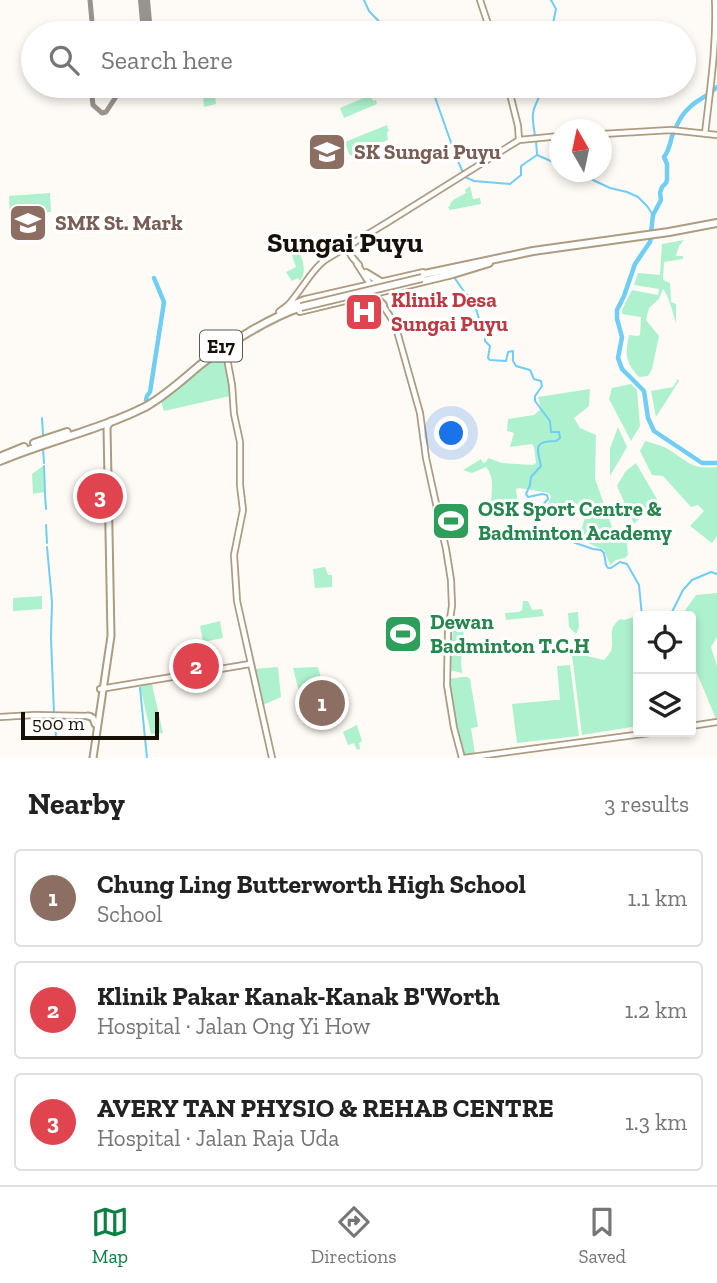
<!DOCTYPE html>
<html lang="en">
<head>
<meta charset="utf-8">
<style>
  :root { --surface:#fff; --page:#f6f6f6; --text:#222; --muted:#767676; --line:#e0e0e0; --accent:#0b8043 }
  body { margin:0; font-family:"Zilla Slab",serif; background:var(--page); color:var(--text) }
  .controls { position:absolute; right:21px; bottom:21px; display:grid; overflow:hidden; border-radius:7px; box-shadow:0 4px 10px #0003 }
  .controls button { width:63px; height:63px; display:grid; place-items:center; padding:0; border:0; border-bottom:2px solid var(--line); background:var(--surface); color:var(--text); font:35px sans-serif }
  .compass { position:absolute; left:549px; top:119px; width:63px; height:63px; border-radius:50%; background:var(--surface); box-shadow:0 4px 10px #0003; rotate:351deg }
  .scale { position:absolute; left:21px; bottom:18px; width:138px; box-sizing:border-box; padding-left:7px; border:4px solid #171007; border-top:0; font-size:19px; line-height:24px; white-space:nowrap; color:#171007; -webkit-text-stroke:5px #fff; paint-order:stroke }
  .you { position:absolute; left:452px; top:434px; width:24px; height:24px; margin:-18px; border:5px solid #fff; border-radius:50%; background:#1a73e8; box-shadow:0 0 0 10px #1a73e833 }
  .badge { display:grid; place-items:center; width:46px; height:46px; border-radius:50%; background:var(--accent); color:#fff; font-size:23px; font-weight:700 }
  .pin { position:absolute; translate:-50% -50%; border:4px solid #fff; box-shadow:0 2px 7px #0006 }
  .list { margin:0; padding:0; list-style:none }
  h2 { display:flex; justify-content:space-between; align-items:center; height:91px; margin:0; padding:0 28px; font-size:30px }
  h2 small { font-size:23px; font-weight:400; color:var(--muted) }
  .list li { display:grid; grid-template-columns:46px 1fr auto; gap:21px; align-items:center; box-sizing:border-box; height:98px; margin:0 14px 14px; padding:0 14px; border:2px solid var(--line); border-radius:7px }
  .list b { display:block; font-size:26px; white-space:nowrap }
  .list p { margin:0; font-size:23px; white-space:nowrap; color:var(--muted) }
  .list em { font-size:23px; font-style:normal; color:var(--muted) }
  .icon { flex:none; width:38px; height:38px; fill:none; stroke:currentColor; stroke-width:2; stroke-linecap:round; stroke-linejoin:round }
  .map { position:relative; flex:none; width:717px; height:758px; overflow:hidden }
  .search { position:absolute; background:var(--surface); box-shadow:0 4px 10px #0003; left:21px; right:21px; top:21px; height:77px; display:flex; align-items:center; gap:18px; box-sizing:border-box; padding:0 24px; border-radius:38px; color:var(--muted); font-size:26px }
  .sheet { height:427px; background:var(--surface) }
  nav { display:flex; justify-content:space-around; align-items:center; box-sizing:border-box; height:98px; border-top:2px solid var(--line); background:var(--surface); font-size:19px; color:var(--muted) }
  nav a { display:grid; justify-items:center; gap:4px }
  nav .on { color:var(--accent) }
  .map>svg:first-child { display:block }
  .green { fill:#aef1ce }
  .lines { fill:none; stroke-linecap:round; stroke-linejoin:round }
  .stream { stroke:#70cdf3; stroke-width:2 }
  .river { stroke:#70cdf3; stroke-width:4.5 }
  .taxiway { stroke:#98938c; stroke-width:5 }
  .runway { stroke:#98938c; stroke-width:12 }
  .secondary-casing { stroke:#ae9c81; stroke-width:8 }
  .primary-casing { stroke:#ae9c81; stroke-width:9 }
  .highway-casing { stroke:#ae9c81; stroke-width:10 }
  .secondary { stroke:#fff; stroke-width:4.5 }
  .primary { stroke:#fff; stroke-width:5 }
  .highway { stroke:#fff; stroke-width:6 }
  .highway-bridge-casing { stroke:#ae9c81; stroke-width:10; stroke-linecap:butt }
  .highway-bridge { stroke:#fff; stroke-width:6 }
  .labels { text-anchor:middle; stroke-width:6; stroke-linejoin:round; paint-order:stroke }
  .shield { fill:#fff; stroke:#5d5851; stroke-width:2 }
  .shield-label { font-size:19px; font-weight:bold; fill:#171007 }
  .education-label { font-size:21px; font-weight:bold; fill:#785e54; stroke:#fff; text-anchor:start }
  .health-label { font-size:21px; font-weight:bold; fill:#be3a42; stroke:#fff; text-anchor:start }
  .leisure-label { font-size:21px; font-weight:bold; fill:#27864d; stroke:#fff; text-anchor:start }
  .district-label { font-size:28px; font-weight:bold; fill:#171007; stroke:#fff }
</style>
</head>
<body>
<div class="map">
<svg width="717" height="758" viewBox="0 0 717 758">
  <rect width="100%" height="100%" fill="#fefaf5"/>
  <path class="green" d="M 202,86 L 214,86 L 216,104 L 204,107 Z
    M 371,95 L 373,101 L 376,100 L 377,104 L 344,118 L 340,108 Z
    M 387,125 L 389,131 L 387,132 L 388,140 L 355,152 L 352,156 L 349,154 L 345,142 Z
    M 470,186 L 473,199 L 480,198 L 481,204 L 450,210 L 448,207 L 450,206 L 450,204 L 453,200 L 466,193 L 465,190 Z
    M 50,193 L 51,212 L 10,215 L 9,196 Z
    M 294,240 C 300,253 309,270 300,281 L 298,278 L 292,281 L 286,272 L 296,267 L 288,244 Z
    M 684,240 L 679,246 L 676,256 L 683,256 L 683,259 L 664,262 L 663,280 L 670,283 L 671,302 L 676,304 L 676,323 C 673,314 669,296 663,289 L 659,299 L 649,308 L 646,320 L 659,336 L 652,369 L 648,376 L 639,377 C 625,362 625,355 629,335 L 638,336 L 640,335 L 641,317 L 622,314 L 622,310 L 632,290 L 658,295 L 659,289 L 634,285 L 638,273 L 660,275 L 662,244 Z
    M 222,354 L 224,355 L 230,384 L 230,396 L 164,411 L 161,401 L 209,362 Z
    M 678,379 L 679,381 L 656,417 L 651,391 L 673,387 Z
    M 631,384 L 637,390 L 640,426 L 631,441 L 609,399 L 612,388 Z
    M 590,389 L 589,406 L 574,418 L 580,428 L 596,435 L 595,479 L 615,535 L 627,543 L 628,555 L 625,558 L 616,560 L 610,565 L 604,550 L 579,539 L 585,517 L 574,508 L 560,513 L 546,508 L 551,497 L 549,493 L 519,488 L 516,489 L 517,498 C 509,506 504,510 492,509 C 489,494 497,480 486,467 L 472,473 L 463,470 L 481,459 L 483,463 L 486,462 L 488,458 L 502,463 L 533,465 L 536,463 L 534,447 L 532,444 L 510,447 L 514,433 L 507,431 L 508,419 L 534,415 L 541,409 L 538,397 Z
    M 618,427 L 627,447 L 610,476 L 610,448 Z
    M 645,441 C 652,443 660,445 666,448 C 687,460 690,470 717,467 L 717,536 L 712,543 L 690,526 L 704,511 L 698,505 L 691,507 L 663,476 L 652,475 L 640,451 Z
    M 636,463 L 658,501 L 634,524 L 617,486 L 625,472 Z
    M 43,466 L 44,492 L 33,494 L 32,474 Z
    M 325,567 L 328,575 L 332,575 L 332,587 L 315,588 L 313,569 Z
    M 717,593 L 717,637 L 711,647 L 717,666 L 717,719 L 716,719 L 691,659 L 691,616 L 681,616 L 696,595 Z
    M 42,596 L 42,609 L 13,611 L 13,598 Z
    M 523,601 L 528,601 L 532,610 L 542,609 L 544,616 L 506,620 L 505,613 L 519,612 L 522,610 Z
    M 578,612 L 579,627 L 576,634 L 569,627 L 568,613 Z
    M 637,616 L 638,726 L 582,735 L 571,647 L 577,647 L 587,656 L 604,660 C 605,659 610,653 611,651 C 615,638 606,630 620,619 L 624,620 Z
    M 220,621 L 223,638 L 203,642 L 200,626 Z
    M 453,627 L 464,627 L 461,662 L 462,673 L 450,670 Z
    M 417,628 L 418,637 L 391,641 L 388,635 L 388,632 Z
    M 570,665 L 579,736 L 517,743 L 512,704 L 555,700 L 560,700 L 557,666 Z
    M 278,667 L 281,697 L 263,705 L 254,669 Z
    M 318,667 L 328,706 L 310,714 L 307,710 L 304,711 L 293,668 Z
    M 462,677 L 467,677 L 470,679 L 478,727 L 471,728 L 475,754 L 466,755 L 464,753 L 451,700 L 449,679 Z
    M 152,684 L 163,733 L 151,734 L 140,686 Z
    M 357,725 L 362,741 L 359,743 L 360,749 L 357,750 L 354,743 L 348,745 L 343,732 Z"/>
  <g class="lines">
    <path class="stream" d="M 364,0 L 369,11 L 390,33
      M 551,33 L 556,9 L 551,0
      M 431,86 L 454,151 L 463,173
      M 535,136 C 534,128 532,120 533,113 C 535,102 541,97 543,86
      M 536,141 L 537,154
      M 576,172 L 610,188 L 627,192 L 638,197 L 647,206 L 653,215
      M 465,177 L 474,181 L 510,184 L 521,175 L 521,166 L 537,155 L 560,165
      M 454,277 L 465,293 L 469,296 L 470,304 L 476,309 L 480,322 L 485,326 L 485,341 L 490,346 L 488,358 L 490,360 L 506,361 L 508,352 L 513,351 L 513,361 L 516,366 L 530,370 L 534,379 L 541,381 L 542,386 L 535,396 L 535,401 L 550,421 L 551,432 L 559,432 L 560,438 L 556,441 C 533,441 537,448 541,466 L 531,477 L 530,485 L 526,494 L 528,497 L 542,494 L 547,495 L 548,499 L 541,507 L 534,529 C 538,541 544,540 555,538
      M 42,418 L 43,435
      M 43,448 L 44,463
      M 44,466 L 45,494
      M 45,495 L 46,509
      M 46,525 L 47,543
      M 561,538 L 593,549 L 601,550 L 604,553 L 606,565 L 608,568 L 611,568 L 620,562 L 627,564 L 639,585 L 642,616
      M 47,547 L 52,602 L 51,638 L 54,714
      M 670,616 L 683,590 L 692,580 L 711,572 L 717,574
      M 140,688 L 147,758
      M 55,719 L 56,738"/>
    <path class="river" d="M 717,87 C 705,99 692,101 682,116 C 678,122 675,129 672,136 C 670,144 669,151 664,157 L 667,164 L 667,180 L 666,183 L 662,187 L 660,193 L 661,200 L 653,215 L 650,242 L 635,264 L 624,296 L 617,310 L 617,319 L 622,337 L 618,358 L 622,369 L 644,391 L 648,418 L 654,431 L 702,463 L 717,463
      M 146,400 L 147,396 L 150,392 L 164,302 L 154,278"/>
    <path class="taxiway" d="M 90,0 L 93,33
      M 97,86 L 92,96 L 93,105 L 102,113 L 106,112 L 123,86"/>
    <path class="runway" d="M 144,0 L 147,33"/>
    <g class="secondary-casing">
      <path id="secondary" d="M 480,0 L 491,33
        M 508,86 L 518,126 L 519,140
        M 602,134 L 671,130 L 717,135
        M 705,134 C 710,89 717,45 715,0
        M 346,246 L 352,257 L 359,265
        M 357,264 L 372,287
        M 382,304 L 395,324 L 420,413 L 426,458 L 446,549 L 451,580 L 452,606 L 448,632 L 447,685 L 454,728 L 462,758
        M 287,306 C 301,292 310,271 325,260 L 388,222 L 519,140 L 560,136
        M 230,346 L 226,353 L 232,385 L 234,414 L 240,442 L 240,485 L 243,510 L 234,555 L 237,601 L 272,758
        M 100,689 L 250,664
        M 0,717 L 34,715 L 90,716
        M 691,726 L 717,722
        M 464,758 L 657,732"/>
    </g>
    <g class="primary-casing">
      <path id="primary" d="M 88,716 L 93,718 L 95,724
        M 93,758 L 111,636 L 107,427 L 111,421"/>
    </g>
    <g class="highway-casing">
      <path id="highway" d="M 366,273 L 379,281
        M 420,275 L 533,251 L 669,232 L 717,223
        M 367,295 L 376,298 L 383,305
        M 300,311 L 453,274 L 489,263
        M 280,312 L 287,307 L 305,300 L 423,273
        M 34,443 L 67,432
        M 2,456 L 24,447
        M 0,461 C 47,441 99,430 145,407 C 165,396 182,380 200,365 C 227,344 269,318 301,307"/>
    </g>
    <use href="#secondary" class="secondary"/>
    <use href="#primary" class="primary"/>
    <use href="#highway" class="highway"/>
    <g class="highway-bridge-casing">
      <path id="highway-bridge" d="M 301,307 L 422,278"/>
    </g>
    <use href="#highway-bridge" class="highway-bridge"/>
  </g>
  <defs>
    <g id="school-square" transform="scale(2.0125)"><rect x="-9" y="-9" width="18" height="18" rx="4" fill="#8d6e63" stroke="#fff"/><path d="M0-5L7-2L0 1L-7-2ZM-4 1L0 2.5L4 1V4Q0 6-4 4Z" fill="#fff"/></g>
    <g id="hospital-square" transform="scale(2.0125)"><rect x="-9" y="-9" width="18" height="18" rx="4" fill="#e0444e" stroke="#fff"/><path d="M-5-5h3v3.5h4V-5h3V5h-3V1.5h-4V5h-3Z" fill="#fff"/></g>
    <g id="stadium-square" transform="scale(2.0125)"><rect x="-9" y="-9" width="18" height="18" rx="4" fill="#2e9e5b" stroke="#fff"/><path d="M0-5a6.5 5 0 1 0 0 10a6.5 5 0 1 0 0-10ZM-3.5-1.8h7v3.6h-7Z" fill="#fff"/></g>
  </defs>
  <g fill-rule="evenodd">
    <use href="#school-square" x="327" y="152"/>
    <use href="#school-square" x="28" y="223"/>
    <use href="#hospital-square" x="364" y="312"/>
    <use href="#stadium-square" x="451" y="521"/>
    <use href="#stadium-square" x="403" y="634"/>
  </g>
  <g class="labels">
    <rect class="shield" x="200" y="330.5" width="42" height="31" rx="5"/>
    <g class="shield-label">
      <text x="221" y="353">E17</text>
    </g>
    <g class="education-label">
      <text x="354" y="159">SK Sungai Puyu</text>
      <text x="55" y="230">SMK St. Mark</text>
    </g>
    <g class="health-label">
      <text x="391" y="307">Klinik Desa<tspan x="391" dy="24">Sungai Puyu</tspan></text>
    </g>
    <g class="leisure-label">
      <text x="478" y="516">OSK Sport Centre &amp;<tspan x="478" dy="24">Badminton Academy</tspan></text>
      <text x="430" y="629">Dewan<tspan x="430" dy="24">Badminton T.C.H</tspan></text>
    </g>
    <g class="district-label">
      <text x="345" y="252">Sungai Puyu</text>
    </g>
  </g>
</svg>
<div class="controls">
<button><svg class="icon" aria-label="locate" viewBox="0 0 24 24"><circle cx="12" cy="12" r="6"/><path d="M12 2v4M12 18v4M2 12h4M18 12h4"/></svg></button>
<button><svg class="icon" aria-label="layers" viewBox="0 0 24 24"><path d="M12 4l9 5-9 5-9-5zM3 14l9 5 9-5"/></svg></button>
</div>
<svg class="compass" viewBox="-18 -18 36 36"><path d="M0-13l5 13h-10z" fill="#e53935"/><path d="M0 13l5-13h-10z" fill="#767676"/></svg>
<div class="scale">500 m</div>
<div class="you"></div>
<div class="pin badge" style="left:322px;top:703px;background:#8d6e63">1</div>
<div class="pin badge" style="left:196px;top:666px;background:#e0444e">2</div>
<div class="pin badge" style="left:100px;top:496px;background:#e0444e">3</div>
<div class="search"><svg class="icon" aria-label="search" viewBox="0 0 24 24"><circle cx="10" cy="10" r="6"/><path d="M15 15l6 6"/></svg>Search here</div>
</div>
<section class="sheet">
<h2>Nearby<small>3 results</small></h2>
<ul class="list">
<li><span class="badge" style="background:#8d6e63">1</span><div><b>Chung Ling Butterworth High School</b><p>School</p></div><em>1.1 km</em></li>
<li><span class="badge" style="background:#e0444e">2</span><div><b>Klinik Pakar Kanak-Kanak B'Worth</b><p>Hospital · Jalan Ong Yi How</p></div><em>1.2 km</em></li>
<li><span class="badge" style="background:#e0444e">3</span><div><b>AVERY TAN PHYSIO &amp; REHAB CENTRE</b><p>Hospital · Jalan Raja Uda</p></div><em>1.3 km</em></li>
</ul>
</section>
<nav>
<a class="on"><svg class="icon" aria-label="map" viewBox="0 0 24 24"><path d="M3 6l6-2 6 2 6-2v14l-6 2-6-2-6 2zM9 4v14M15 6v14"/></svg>Map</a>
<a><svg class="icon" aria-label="directions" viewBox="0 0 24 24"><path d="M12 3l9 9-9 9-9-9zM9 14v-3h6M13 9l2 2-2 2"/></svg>Directions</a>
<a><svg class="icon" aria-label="saved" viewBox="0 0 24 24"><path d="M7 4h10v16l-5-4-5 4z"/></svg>Saved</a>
</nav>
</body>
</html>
